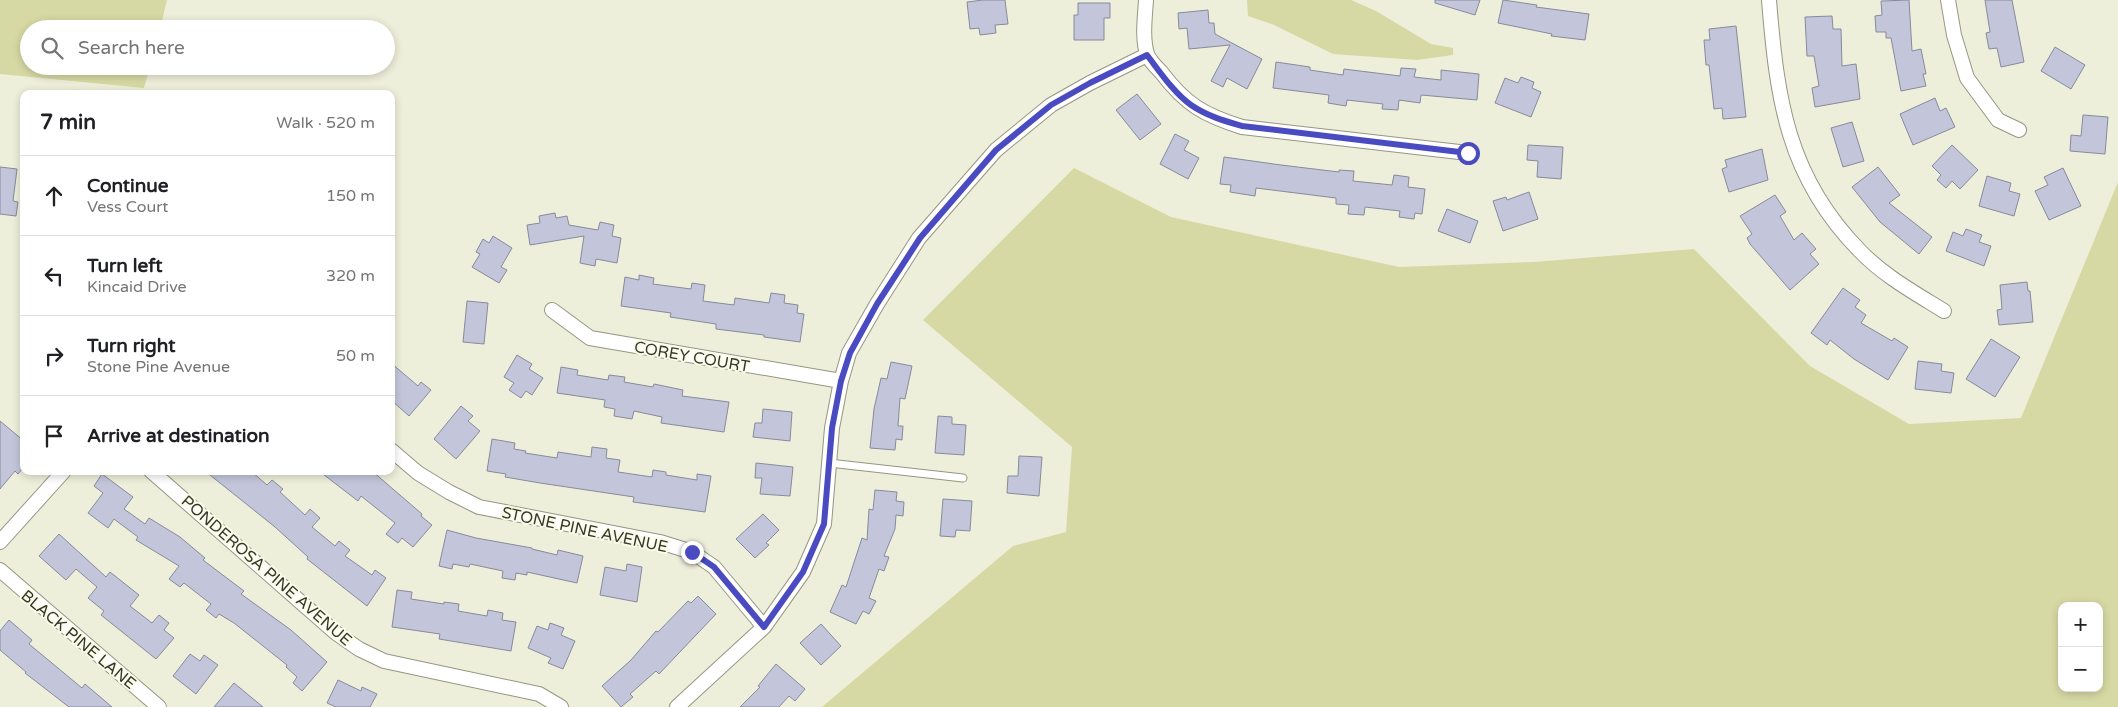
<!DOCTYPE html>
<html lang="en">
<head>
<meta charset="utf-8">
<style>
  :root { --surface:#fff; --page:#f2f2f2; --text:#202124; --muted:#757577; --line:#e0e0e0 }
  body { margin:0; font-family:"Varela Round",sans-serif; background:var(--page); color:var(--text) }
  .controls { position:absolute; right:15px; bottom:15px; display:grid; overflow:hidden; border-radius:10px; box-shadow:0 2px 8px #0003 }
  .controls button { width:45px; height:45px; display:grid; place-items:center; padding:0; border:0; border-bottom:1px solid var(--line); background:var(--surface); color:var(--text); font:25px sans-serif }
  .stop { position:absolute; width:15px; height:15px; margin:-11px; border:4px solid #4b4bc1; border-radius:50%; background:#fff }
  .stop.end { background:#4b4bc1; border-color:#fff; box-shadow:0 1px 5px #0008 }
  .list { margin:0; padding:0; list-style:none }
  h2 { display:flex; justify-content:space-between; align-items:center; height:65px; margin:0; padding:0 20px; font-size:21px }
  h2 small { font-size:16px; font-weight:400; color:var(--muted) }
  .list li { display:grid; grid-template-columns:32px 1fr auto; gap:15px; align-items:center; box-sizing:border-box; height:80px; padding:0 20px; border-top:1px solid var(--line) }
  .list b { display:block; font-size:19px; white-space:nowrap }
  .list p { margin:0; font-size:16px; white-space:nowrap; color:var(--muted) }
  .list em { font-size:16px; font-style:normal; color:var(--muted) }
  .icon { flex:none; width:28px; height:28px; fill:none; stroke:currentColor; stroke-width:2; stroke-linecap:round; stroke-linejoin:round }
  .map { position:relative; flex:none; width:2118px; height:707px; overflow:hidden }
  .search { position:absolute; background:var(--surface); box-shadow:0 2px 8px #0003; left:20px; top:20px; width:375px; height:55px; display:flex; align-items:center; gap:12px; box-sizing:border-box; padding:0 18px; border-radius:28px; color:var(--muted); font-size:19px }
  .panel { position:absolute; background:var(--surface); box-shadow:0 2px 8px #0003; left:20px; top:90px; width:375px; height:385px; border-radius:10px }
  .map>svg:first-child { display:block }
  .green { fill:#d7d9a4; fill-rule:evenodd }
  .building { fill:#c3c6da; stroke:#878a9c }
  .lines { fill:none; stroke-linecap:round; stroke-linejoin:round }
  .lane-casing { stroke:#959683; stroke-width:9 }
  .street-casing { stroke:#959683; stroke-width:16 }
  .lane { stroke:#fff; stroke-width:7 }
  .street { stroke:#fff; stroke-width:14 }
  .route { stroke:#4b4bc1; stroke-width:6 }
  .labels { text-anchor:middle; stroke-width:4; stroke-linejoin:round; paint-order:stroke }
  .street-label { font-size:16px; fill:#35362e; stroke:#fbfce7 }
</style>
</head>
<body>
<div class="map">
<svg width="2118" height="707" viewBox="0 0 2118 707">
  <rect width="100%" height="100%" fill="#eeefda"/>
  <path class="green" d="M 0,0 L 167,0 L 160,29 L 29,29 L 29,66 L 150,66 L 144,88 L 0,74 Z
    M 1247,0 L 1351,0 L 1376,11 L 1431,44 L 1453,48 L 1453,55 L 1417,60 L 1333,54 L 1274,25 L 1248,16 Z
    M 1074,168 L 1171,217 L 1399,267 L 1534,262 L 1694,249 L 1810,366 L 1909,424 L 2021,418 L 2118,182 L 2118,707 L 822,707 L 1013,546 L 1066,532 L 1072,447 L 923,320 ZM 2062,606 L 2099,606 L 2099,688 L 2062,688 Z"/>
  <path class="building" d="M 983,0 L 1005,0 L 1008,24 L 995,25 L 996,33 L 980,35 L 979,28 L 970,29 L 967,2 Z
    M 1435,0 L 1480,0 L 1475,15 L 1435,3 Z
    M 1503,0 L 1537,5 L 1536,7 L 1589,14 L 1585,40 L 1551,36 L 1552,34 L 1498,23 Z
    M 1909,0 L 1912,51 L 1921,49 L 1926,74 L 1923,74 L 1926,86 L 1901,91 L 1891,38 L 1886,38 L 1886,32 L 1876,32 L 1875,16 L 1882,15 L 1881,1 Z
    M 1985,0 L 2012,0 L 2024,62 L 2001,67 L 1997,48 L 1989,49 L 1986,33 L 1990,32 Z
    M 1078,3 L 1110,3 L 1110,18 L 1104,18 L 1104,40 L 1074,40 L 1074,15 L 1078,15 Z
    M 1208,10 L 1209,23 L 1214,23 L 1215,34 L 1262,59 L 1247,89 L 1227,78 L 1223,87 L 1211,81 L 1230,45 L 1189,49 L 1187,28 L 1179,29 L 1178,13 Z
    M 1832,16 L 1833,29 L 1841,29 L 1842,66 L 1856,64 L 1860,99 L 1815,107 L 1812,88 L 1819,86 L 1814,56 L 1807,56 L 1805,17 Z
    M 1736,26 L 1746,117 L 1723,119 L 1722,108 L 1714,109 L 1709,65 L 1706,65 L 1704,40 L 1710,40 L 1709,29 Z
    M 2055,47 L 2085,65 L 2071,89 L 2041,71 Z
    M 1276,62 L 1310,67 L 1310,70 L 1343,75 L 1344,69 L 1400,76 L 1401,68 L 1416,69 L 1414,77 L 1441,80 L 1441,70 L 1479,74 L 1477,100 L 1421,95 L 1420,103 L 1399,100 L 1398,110 L 1382,109 L 1383,104 L 1347,100 L 1346,106 L 1328,103 L 1329,95 L 1273,88 Z
    M 1521,77 L 1534,82 L 1532,88 L 1541,92 L 1531,117 L 1495,103 L 1505,78 L 1518,83 Z
    M 1137,94 L 1161,124 L 1140,140 L 1116,110 Z
    M 1935,98 L 1940,111 L 1946,108 L 1955,127 L 1913,145 L 1900,114 Z
    M 2083,115 L 2108,117 L 2105,154 L 2070,151 L 2071,135 L 2081,136 Z
    M 1852,122 L 1864,161 L 1843,167 L 1831,128 Z
    M 1175,134 L 1189,141 L 1184,150 L 1199,158 L 1188,179 L 1160,164 Z
    M 1528,145 L 1563,147 L 1561,179 L 1537,177 L 1538,161 L 1527,160 Z
    M 1952,145 L 1978,170 L 1960,189 L 1952,181 L 1946,188 L 1937,180 L 1941,175 L 1932,166 Z
    M 1762,149 L 1768,180 L 1729,192 L 1722,169 L 1727,167 L 1725,160 Z
    M 1224,157 L 1281,165 L 1339,172 L 1339,170 L 1354,171 L 1353,181 L 1392,185 L 1394,175 L 1409,177 L 1408,187 L 1425,189 L 1422,214 L 1415,213 L 1414,219 L 1399,217 L 1400,211 L 1365,207 L 1364,215 L 1348,214 L 1349,205 L 1336,204 L 1336,198 L 1256,188 L 1255,196 L 1230,192 L 1231,185 L 1220,184 Z
    M 0,167 L 17,169 L 13,201 L 18,202 L 16,216 L 0,214 Z
    M 1878,167 L 1900,195 L 1889,203 L 1932,237 L 1919,254 L 1880,222 L 1852,187 Z
    M 2063,168 L 2081,206 L 2049,220 L 2035,191 L 2048,185 L 2044,177 Z
    M 1987,176 L 2011,183 L 2009,191 L 2020,194 L 2014,216 L 1979,206 Z
    M 1529,192 L 1538,219 L 1503,231 L 1493,201 L 1506,197 L 1507,200 Z
    M 1775,195 L 1786,212 L 1780,216 L 1794,240 L 1802,233 L 1816,249 L 1810,254 L 1819,264 L 1790,290 L 1750,244 L 1747,238 L 1752,234 L 1740,216 Z
    M 1447,209 L 1478,221 L 1470,243 L 1438,231 Z
    M 555,213 L 556,218 L 567,216 L 569,225 L 598,230 L 600,222 L 614,225 L 612,236 L 621,238 L 617,263 L 596,259 L 595,266 L 580,263 L 584,236 L 530,245 L 527,225 L 540,223 L 539,216 Z
    M 1966,229 L 1982,235 L 1979,242 L 1991,246 L 1984,266 L 1946,251 L 1953,232 L 1963,236 Z
    M 493,236 L 512,248 L 501,267 L 507,270 L 499,283 L 472,267 L 480,254 L 476,252 L 483,239 L 489,243 Z
    M 639,275 L 654,278 L 653,284 L 691,289 L 692,283 L 705,285 L 703,301 L 734,305 L 735,298 L 769,303 L 771,293 L 785,295 L 784,303 L 798,305 L 797,313 L 804,314 L 800,342 L 764,337 L 764,335 L 716,329 L 716,324 L 670,317 L 671,313 L 621,306 L 625,277 L 639,280 Z
    M 2027,282 L 2028,291 L 2030,291 L 2033,322 L 1999,325 L 1997,310 L 2002,309 L 2000,285 Z
    M 1843,288 L 1860,300 L 1855,307 L 1866,315 L 1861,323 L 1892,341 L 1894,338 L 1908,347 L 1888,380 L 1854,359 L 1830,340 L 1827,345 L 1811,333 Z
    M 467,301 L 488,303 L 484,344 L 463,342 Z
    M 1991,339 L 2020,357 L 1995,397 L 1966,379 Z
    M 517,355 L 532,364 L 529,369 L 543,378 L 532,395 L 526,391 L 521,398 L 509,390 L 514,383 L 504,377 Z
    M 1918,361 L 1942,364 L 1941,371 L 1954,373 L 1951,393 L 1915,389 Z
    M 891,362 L 912,366 L 905,399 L 900,398 L 898,426 L 903,426 L 902,440 L 896,439 L 895,450 L 870,448 L 874,409 L 881,378 L 887,379 Z
    M 391,363 L 418,386 L 421,382 L 431,390 L 409,416 L 391,400 Z
    M 561,367 L 578,370 L 577,375 L 608,380 L 609,375 L 625,377 L 624,382 L 653,387 L 654,384 L 683,390 L 682,396 L 729,402 L 724,432 L 661,423 L 662,417 L 634,411 L 632,419 L 614,416 L 615,409 L 604,407 L 605,400 L 557,393 Z
    M 461,406 L 473,416 L 468,421 L 480,431 L 456,459 L 434,439 Z
    M 763,409 L 792,412 L 790,441 L 753,437 L 755,423 L 762,423 Z
    M 938,416 L 952,417 L 952,424 L 966,425 L 964,455 L 935,453 Z
    M 0,421 L 24,441 L 24,467 L 18,474 L 15,471 L 0,489 Z
    M 492,439 L 515,443 L 514,449 L 526,451 L 525,453 L 557,458 L 558,452 L 591,457 L 592,447 L 607,449 L 606,458 L 620,460 L 618,472 L 652,477 L 653,470 L 666,472 L 666,475 L 697,480 L 697,474 L 711,476 L 705,512 L 633,502 L 634,497 L 540,483 L 505,477 L 506,474 L 487,471 Z
    M 1019,456 L 1042,457 L 1039,496 L 1007,493 L 1008,476 L 1018,476 Z
    M 756,463 L 793,467 L 790,496 L 760,494 L 762,478 L 755,478 Z
    M 205,471 L 251,471 L 267,485 L 272,480 L 283,489 L 280,492 L 305,515 L 310,509 L 320,518 L 312,527 L 335,546 L 339,541 L 350,550 L 345,556 L 372,575 L 375,570 L 386,578 L 367,606 L 307,559 L 308,557 L 275,527 Z
    M 319,471 L 372,471 L 422,514 L 421,516 L 432,525 L 413,547 L 402,538 L 398,543 L 386,534 L 395,523 L 361,496 L 358,501 Z
    M 102,474 L 133,497 L 124,509 L 145,524 L 149,518 L 180,537 L 205,558 L 203,560 L 244,591 L 241,594 L 291,630 L 327,662 L 302,691 L 293,683 L 297,677 L 286,667 L 287,665 L 234,623 L 219,614 L 216,618 L 206,610 L 211,604 L 184,583 L 180,587 L 169,579 L 179,566 L 136,540 L 138,537 L 114,519 L 108,528 L 88,513 L 103,493 L 94,486 Z
    M 875,490 L 897,492 L 896,501 L 904,502 L 903,516 L 896,515 L 895,529 L 884,556 L 889,557 L 884,571 L 879,569 L 869,598 L 876,601 L 869,614 L 863,611 L 856,624 L 830,612 L 842,585 L 846,587 L 862,538 L 867,540 L 869,509 L 873,510 Z
    M 943,499 L 972,501 L 970,531 L 956,530 L 955,537 L 940,536 Z
    M 763,514 L 779,530 L 766,543 L 769,545 L 755,558 L 736,539 Z
    M 447,530 L 476,538 L 532,548 L 532,549 L 557,555 L 558,550 L 583,556 L 577,583 L 527,572 L 527,575 L 516,573 L 515,580 L 502,578 L 503,571 L 470,564 L 469,567 L 453,564 L 452,569 L 439,566 Z
    M 59,534 L 106,577 L 110,572 L 139,595 L 130,606 L 152,623 L 159,615 L 169,623 L 164,630 L 174,638 L 156,659 L 101,615 L 104,611 L 88,598 L 97,587 L 76,569 L 66,580 L 39,556 Z
    M 627,564 L 642,567 L 637,602 L 600,595 L 605,567 L 626,571 Z
    M 397,590 L 412,592 L 411,599 L 444,604 L 444,602 L 459,604 L 458,611 L 487,616 L 488,610 L 503,613 L 502,620 L 516,622 L 511,651 L 439,639 L 440,634 L 392,627 Z
    M 698,596 L 716,614 L 659,674 L 656,671 L 630,694 L 633,697 L 621,707 L 602,686 L 631,660 L 656,631 L 658,632 L 688,601 L 691,603 Z
    M 9,620 L 32,640 L 29,644 L 82,688 L 85,684 L 112,707 L 69,707 L 25,673 L 26,672 L 0,650 L 0,631 Z
    M 550,623 L 564,628 L 561,635 L 575,641 L 563,669 L 548,663 L 551,658 L 528,648 L 537,626 L 548,630 Z
    M 821,624 L 841,646 L 821,665 L 800,643 Z
    M 190,654 L 200,661 L 204,655 L 218,665 L 196,694 L 173,676 Z
    M 776,664 L 805,689 L 795,701 L 789,696 L 779,707 L 740,707 L 760,687 L 758,686 Z
    M 338,680 L 361,691 L 362,687 L 377,694 L 370,707 L 336,707 L 327,703 Z
    M 234,683 L 263,707 L 214,707 Z"/>
  <g class="lines">
    <g class="lane-casing">
      <path id="lane" d="M 829,463 L 963,478"/>
    </g>
    <g class="street-casing">
      <path id="street" d="M 1146,0 C 1145,17 1142,37 1147,54 C 1149,60 1156,67 1161,72 C 1186,105 1204,115 1242,127 L 1468,153
        M 1769,0 C 1777,99 1787,177 1860,251 C 1884,276 1915,293 1944,311
        M 1948,0 L 1954,35 L 1967,78 L 1998,120 L 2019,130
        M 552,310 L 590,338 L 841,381
        M 391,450 L 418,473 L 449,492 L 479,507 L 660,542 L 692,552 L 714,567 L 764,627
        M 151,471 L 336,633 L 359,649 L 384,661 L 539,694 L 561,707
        M 0,542 L 64,471
        M 0,570 L 159,707
        M 677,707 L 764,627 L 803,572 L 824,524 L 832,428 L 841,381 L 849,353 L 877,304 L 919,238 L 996,150 L 1051,105 L 1090,83 L 1147,55"/>
    </g>
    <use href="#lane" class="lane"/>
    <use href="#street" class="street"/>
  </g>
  <g class="lines">
    <path class="route" d="M 692,552 L 714,567 L 764,627 L 803,572 L 824,524 L 832,428 L 841,381 L 850,353 L 877,304 L 920,238 L 996,150 L 1051,105 L 1090,83 L 1147,55 C 1160,72 1174,93 1191,105 C 1207,116 1225,121 1242,126 L 1468,153"/>
  </g>
  <g class="labels">
    <g class="street-label">
      <text transform="translate(692 356) rotate(10)" y="6">COREY COURT</text>
      <text transform="translate(585 529) rotate(12)" y="6">STONE PINE AVENUE</text>
      <text transform="translate(267 570) rotate(41)" y="6">PONDEROSA PINE AVENUE</text>
      <text transform="translate(79 639) rotate(40)" y="6">BLACK PINE LANE</text>
    </g>
  </g>
</svg>
<div class="controls">
<button>+</button>
<button>−</button>
</div>
<div class="stop" style="left:1468px;top:153px"></div>
<div class="stop end" style="left:692px;top:552px"></div>
<div class="search"><svg class="icon" aria-label="search" viewBox="0 0 24 24"><circle cx="10" cy="10" r="6"/><path d="M15 15l6 6"/></svg>Search here</div>
<section class="panel">
<h2>7 min<small>Walk · 520 m</small></h2>
<ul class="list">
<li><svg class="icon" aria-label="ahead" viewBox="0 0 24 24"><path d="M12 20V5M6 11l6-6 6 6"/></svg><div><b>Continue</b><p>Vess Court</p></div><em>150 m</em></li>
<li><svg class="icon" aria-label="left" viewBox="0 0 24 24"><path d="M17 20v-9H6M10 6l-5 5 5 5"/></svg><div><b>Turn left</b><p>Kincaid Drive</p></div><em>320 m</em></li>
<li><svg class="icon" aria-label="right" viewBox="0 0 24 24"><path d="M7 20v-9h11M14 6l5 5-5 5"/></svg><div><b>Turn right</b><p>Stone Pine Avenue</p></div><em>50 m</em></li>
<li><svg class="icon" aria-label="arrive" viewBox="0 0 24 24"><path d="M6 21V4h12l-3 4 3 4H6"/></svg><div><b>Arrive at destination</b></div></li>
</ul>
</section>
</div>
</body>
</html>
